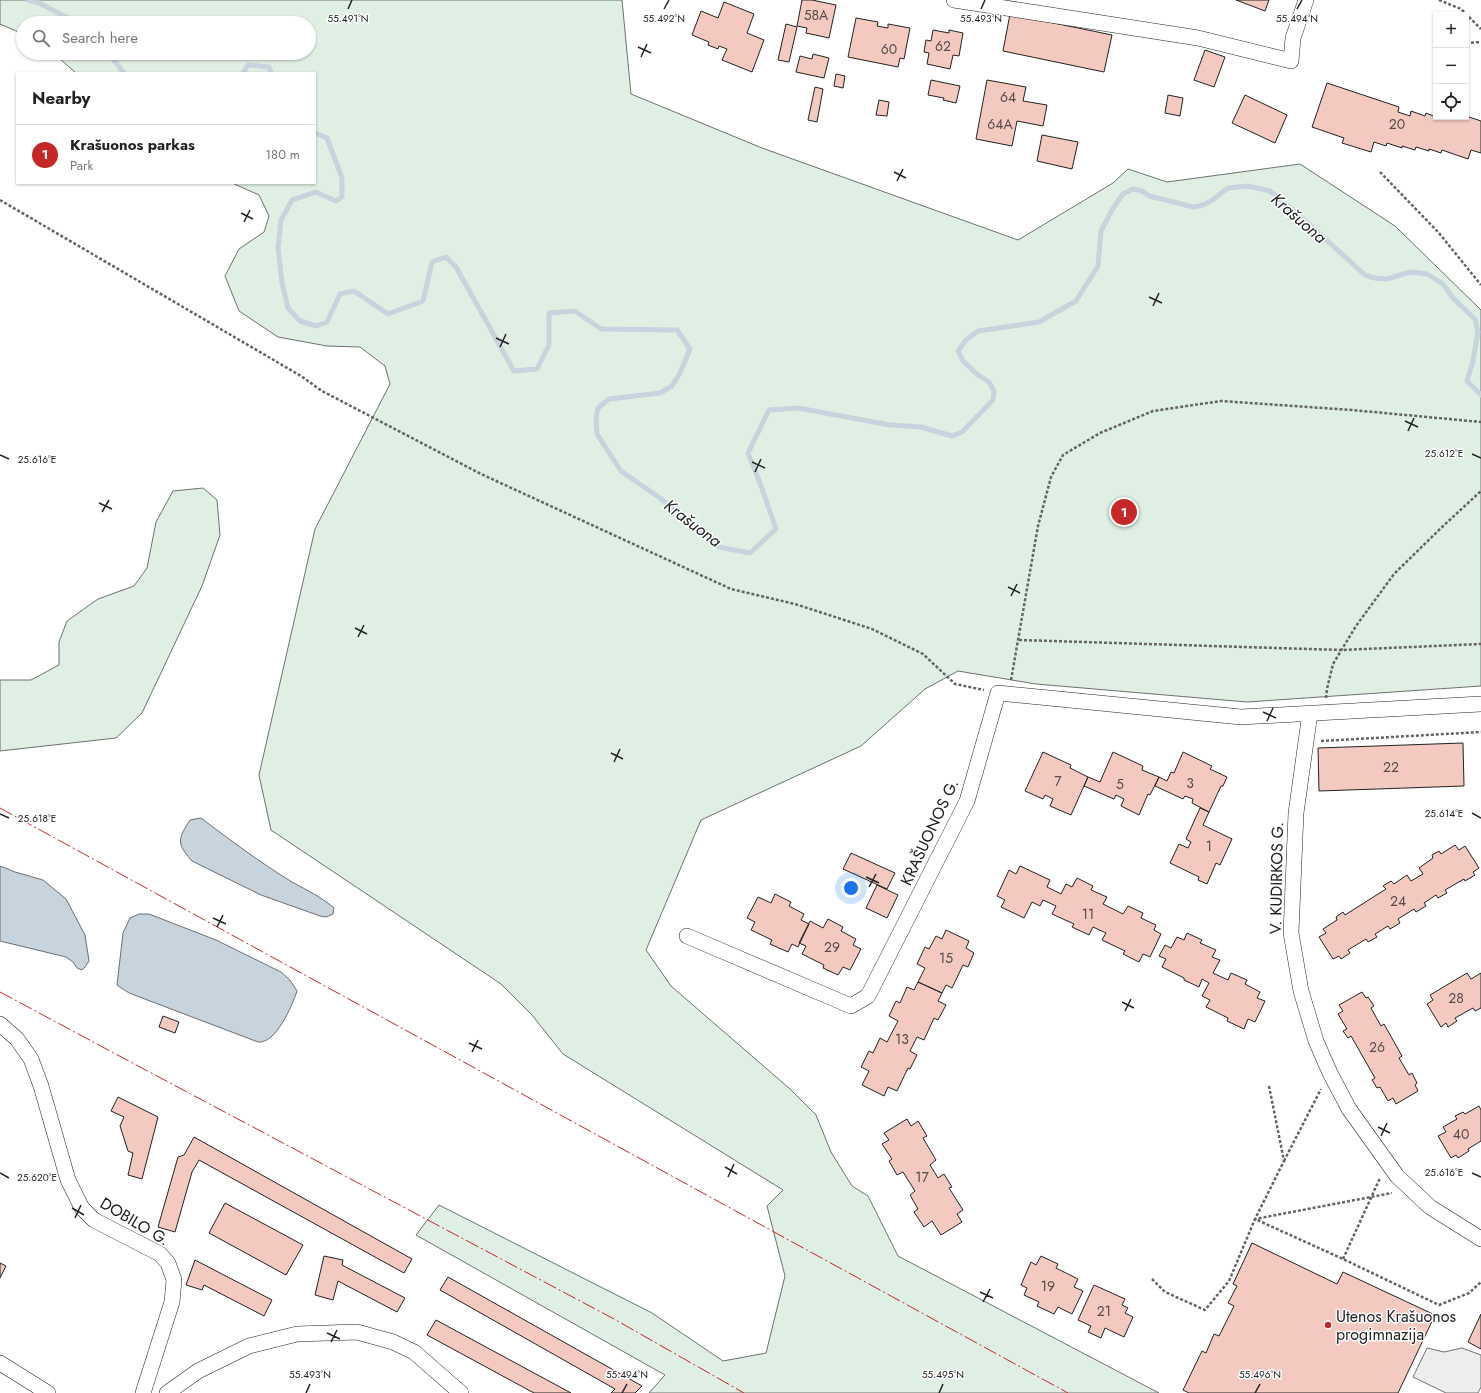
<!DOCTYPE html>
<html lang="en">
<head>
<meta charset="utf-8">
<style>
  :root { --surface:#fff; --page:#f2f2f2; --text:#222; --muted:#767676; --line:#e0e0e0; --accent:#c62828 }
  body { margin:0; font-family:Jost,sans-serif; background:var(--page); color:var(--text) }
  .controls { position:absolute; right:12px; top:12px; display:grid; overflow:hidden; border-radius:0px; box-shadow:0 1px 3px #0004 }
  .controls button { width:36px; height:36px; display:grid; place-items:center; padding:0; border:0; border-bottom:1px solid var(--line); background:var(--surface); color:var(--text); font:20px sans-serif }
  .you { position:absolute; left:851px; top:888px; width:14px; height:14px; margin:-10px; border:3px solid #fff; border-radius:50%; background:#1a73e8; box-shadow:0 0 0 6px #1a73e833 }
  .badge { display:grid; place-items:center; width:26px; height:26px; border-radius:50%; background:var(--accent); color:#fff; font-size:13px; font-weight:700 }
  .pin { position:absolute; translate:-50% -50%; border:2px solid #fff; box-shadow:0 1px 4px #0006 }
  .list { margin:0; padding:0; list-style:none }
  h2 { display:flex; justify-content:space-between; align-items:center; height:52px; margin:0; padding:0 16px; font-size:17px }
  h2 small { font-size:13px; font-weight:400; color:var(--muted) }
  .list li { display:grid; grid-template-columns:26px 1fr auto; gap:12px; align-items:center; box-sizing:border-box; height:60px; padding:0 16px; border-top:1px solid var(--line) }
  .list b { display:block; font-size:15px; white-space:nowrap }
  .list p { margin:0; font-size:13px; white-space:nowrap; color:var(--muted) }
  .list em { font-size:13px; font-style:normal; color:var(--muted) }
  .icon { flex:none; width:22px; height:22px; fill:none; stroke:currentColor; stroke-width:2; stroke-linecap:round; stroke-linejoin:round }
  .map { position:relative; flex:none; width:1481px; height:1393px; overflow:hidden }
  .search { position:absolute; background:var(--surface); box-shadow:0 1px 3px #0004; left:16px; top:16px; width:300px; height:44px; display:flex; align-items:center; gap:10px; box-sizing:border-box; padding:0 14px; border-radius:22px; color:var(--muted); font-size:15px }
  .panel { position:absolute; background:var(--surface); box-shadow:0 1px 3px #0004; left:16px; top:72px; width:300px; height:112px; border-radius:0px }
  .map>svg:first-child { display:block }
  .green { fill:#e0efe3; stroke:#6f6f6f }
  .parking { fill:#ededed; stroke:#6f6f6f }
  .water { fill:#c7d3dd; stroke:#6f6f6f }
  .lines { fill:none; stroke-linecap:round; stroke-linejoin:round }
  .stream { stroke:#c7d3dd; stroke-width:5 }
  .building { fill:#f3c9c0; stroke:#222 }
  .minor-casing { stroke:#222; stroke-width:16 }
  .path { stroke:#646464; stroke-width:2.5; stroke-dasharray:3 2; stroke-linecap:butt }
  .minor { stroke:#fff; stroke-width:15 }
  .power { stroke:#c62828; stroke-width:1; stroke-dasharray:14 3 2 3; stroke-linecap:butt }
  .ticks { fill:none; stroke:#222; stroke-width:1.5 }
  .poi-dot { fill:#c62828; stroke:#fff; stroke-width:1.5 }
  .labels { text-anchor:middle; stroke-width:3; stroke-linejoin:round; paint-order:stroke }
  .number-label { font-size:14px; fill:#564c4a }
  .street-label { font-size:16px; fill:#222; stroke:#fff }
  .poi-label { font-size:16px; fill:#222; stroke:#fff; text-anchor:start }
  .water-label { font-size:17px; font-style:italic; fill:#222; stroke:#fff }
  .ticks-label { font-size:10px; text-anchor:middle; fill:#222; stroke:#fff; stroke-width:3; stroke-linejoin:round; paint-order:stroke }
</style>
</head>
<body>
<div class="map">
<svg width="1481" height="1393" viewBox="0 0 1481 1393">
  <rect width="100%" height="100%" fill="#fff"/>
  <path class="green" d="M 0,0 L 622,0 L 631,94 L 762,148 L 1018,240 L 1113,183 L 1128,169 L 1167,182 L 1300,164 L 1395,226 L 1481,310 L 1481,686 L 1247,702 L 1036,684 L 958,671 L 925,689 L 861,746 L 701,820 L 646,950 L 671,986 L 790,1089 L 816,1115 L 831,1152 L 852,1186 L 868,1196 L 898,1256 L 1159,1393 L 649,1393 L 665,1375 L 416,1235 L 439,1205 L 652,1313 L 723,1361 L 766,1353 L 785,1276 L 767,1206 L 783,1190 L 563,1054 L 532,1015 L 501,984 L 271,830 L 259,775 L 315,529 L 390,384 L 385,366 L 360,347 L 327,346 L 278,337 L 239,311 L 225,276 L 239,249 L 264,232 L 269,216 L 259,195 L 232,183 L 315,183 L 315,73 L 76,73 L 53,53 L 309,53 L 309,23 L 23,23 L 23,34 L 0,24 Z
    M 203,488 L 217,500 L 220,535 L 202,586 L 142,713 L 116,738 L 0,751 L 0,680 L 31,680 L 59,665 L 59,642 L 67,621 L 98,599 L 134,586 L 147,568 L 156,522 L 173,491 Z"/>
  <path class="parking" d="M 1427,1348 L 1444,1352 L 1462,1348 L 1481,1355 L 1481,1387 L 1478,1393 L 1446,1393 L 1413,1377 Z"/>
  <path class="water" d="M 201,818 C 230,840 261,863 292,882 C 308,891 320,896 334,908 L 333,914 L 326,917 L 320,916 L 261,895 L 192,861 C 176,843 178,839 190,820 Z
    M 0,866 L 15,872 L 43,880 L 66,899 L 85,935 L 89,961 L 85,967 L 82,970 L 77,968 L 73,962 L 66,957 L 0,941 Z
    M 139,914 L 149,914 L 216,940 L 281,972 L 290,980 L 297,991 C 292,1006 276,1044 258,1042 L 129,993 L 117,985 L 123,933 L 130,918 Z"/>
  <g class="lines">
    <path class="stream" d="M 28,0 L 39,3 L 78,23
      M 108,53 L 124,73
      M 243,73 L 248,65 L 269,67 L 271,73
      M 315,133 L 327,138 L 342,178 L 342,197 L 336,201 L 316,192 L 292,200 L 281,220 L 278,247 L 282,283 L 288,308 L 300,321 L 316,326 L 327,322 L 340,294 L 354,291 L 388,314 L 423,301 L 432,262 L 446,257 L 456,267 L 514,371 L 537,369 L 549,345 L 549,313 L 575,311 L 601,329 L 677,330 L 690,349 L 680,373 L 672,386 L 660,393 L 609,399 L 598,408 L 596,418 L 597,434 L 621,471 L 683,514 L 719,547 L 750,553 L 776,529 L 760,483 L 748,453 L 769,410 L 798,408 L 890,425 L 921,427 L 952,436 L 962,432 L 993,400 L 994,391 L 989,382 L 978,375 L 963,361 L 958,351 L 966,340 L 978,331 L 1039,322 L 1076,301 L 1098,266 L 1101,231 L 1113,208 L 1123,194 L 1133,189 L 1142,191 L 1149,196 L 1194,207 L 1203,205 L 1211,201 L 1228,188 L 1248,186 L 1270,191 L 1301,217 L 1365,275 L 1375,278 L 1387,279 L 1410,272 L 1427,274 L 1443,284 L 1453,298 L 1475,319 L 1478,332 L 1473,361 L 1467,381 L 1481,395"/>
  </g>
  <path class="building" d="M 802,0 L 812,0 L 836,5 L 829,38 L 806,33 L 807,28 L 797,26 Z
    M 1236,0 L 1269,0 L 1265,11 Z
    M 724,2 L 754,14 L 747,33 L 764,40 L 752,72 L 722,60 L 727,49 L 719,46 L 718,49 L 708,45 L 709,42 L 692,35 L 701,11 L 718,18 Z
    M 1010,14 L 1112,35 L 1104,72 L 1003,51 Z
    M 856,18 L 878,22 L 877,26 L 888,28 L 888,24 L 910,28 L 904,59 L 900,58 L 898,67 L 848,57 Z
    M 786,24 L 797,27 L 789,62 L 778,60 Z
    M 933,30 L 949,33 L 949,30 L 963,33 L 959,56 L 953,55 L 950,69 L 927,64 L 929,53 L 924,52 L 926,40 L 931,41 Z
    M 1205,50 L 1225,57 L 1214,87 L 1194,80 Z
    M 813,54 L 829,58 L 824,78 L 796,72 L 800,56 L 812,59 Z
    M 836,74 L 845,76 L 843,88 L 834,86 Z
    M 931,80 L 960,86 L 956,103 L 943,100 L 944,98 L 928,95 Z
    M 987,80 L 1026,87 L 1023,101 L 1047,105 L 1043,126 L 1017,121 L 1012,146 L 976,139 Z
    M 1327,83 L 1399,107 L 1398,112 L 1410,116 L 1411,111 L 1425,116 L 1426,113 L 1436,117 L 1461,117 L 1465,118 L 1466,116 L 1481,121 L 1481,153 L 1471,150 L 1468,159 L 1442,150 L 1441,153 L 1429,149 L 1429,151 L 1416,147 L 1415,150 L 1402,146 L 1402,148 L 1387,143 L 1386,146 L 1374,142 L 1371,152 L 1342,143 L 1344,138 L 1312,127 Z
    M 815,87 L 823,89 L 817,122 L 808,120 Z
    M 1168,95 L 1183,98 L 1180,116 L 1165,113 Z
    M 1245,95 L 1287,115 L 1275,143 L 1232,123 Z
    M 879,100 L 889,102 L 887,116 L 876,115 Z
    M 1042,135 L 1078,142 L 1072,169 L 1037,161 Z
    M 1463,743 L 1464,786 L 1319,791 L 1318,748 Z
    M 1043,752 L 1071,765 L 1070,768 L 1088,777 L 1071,815 L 1050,806 L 1053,799 L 1045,795 L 1043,799 L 1025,791 Z
    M 1113,752 L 1143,766 L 1142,770 L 1159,777 L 1150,795 L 1148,794 L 1139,815 L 1121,806 L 1124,799 L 1116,795 L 1114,799 L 1084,786 L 1088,777 L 1100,782 Z
    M 1183,752 L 1212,766 L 1210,769 L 1227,777 L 1223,786 L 1221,786 L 1209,812 L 1192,803 L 1193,799 L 1185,796 L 1183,799 L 1155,786 L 1159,777 L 1167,781 L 1171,772 L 1174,773 Z
    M 1200,808 L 1209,812 L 1203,825 L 1232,839 L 1220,865 L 1216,863 L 1207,884 L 1198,880 L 1199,877 L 1170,863 L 1179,844 L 1188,848 L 1191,842 L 1186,839 Z
    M 1455,845 L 1459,850 L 1465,846 L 1479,868 L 1473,872 L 1475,875 L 1465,881 L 1464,879 L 1445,890 L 1447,893 L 1438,898 L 1436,895 L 1424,903 L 1426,906 L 1416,912 L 1414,909 L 1398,919 L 1400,923 L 1390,929 L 1388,926 L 1375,934 L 1377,937 L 1368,942 L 1366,939 L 1348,950 L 1350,953 L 1341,959 L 1339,956 L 1333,959 L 1319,937 L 1326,933 L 1323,929 L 1337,920 L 1336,917 L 1343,912 L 1345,915 L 1386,889 L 1383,886 L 1391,881 L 1394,884 L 1407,875 L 1411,881 L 1423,874 L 1419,868 L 1433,858 L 1432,855 L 1439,851 L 1441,854 Z
    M 851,853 L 895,873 L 887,889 L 843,869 Z
    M 1020,866 L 1050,880 L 1047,887 L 1061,894 L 1066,884 L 1072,887 L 1077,878 L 1093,886 L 1091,890 L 1107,897 L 1103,904 L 1123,914 L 1128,906 L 1143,913 L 1141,918 L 1156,925 L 1154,930 L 1161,934 L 1150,957 L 1143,954 L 1139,962 L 1123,954 L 1125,951 L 1102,940 L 1106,933 L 1093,927 L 1089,935 L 1072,927 L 1074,924 L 1052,914 L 1056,906 L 1043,900 L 1040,906 L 1032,902 L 1024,918 L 1001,907 L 1005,900 L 997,896 L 1009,870 L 1016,874 Z
    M 877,885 L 898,895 L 887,918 L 866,908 Z
    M 775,894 L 791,902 L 789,906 L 804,914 L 801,920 L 809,924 L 798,947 L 792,944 L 788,952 L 770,944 L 772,940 L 751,930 L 755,922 L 747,918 L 758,897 L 771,903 Z
    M 828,919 L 843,927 L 841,931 L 856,939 L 853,945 L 861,949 L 850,970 L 843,967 L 838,975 L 823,968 L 824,965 L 802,954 L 806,946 L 799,943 L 810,921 L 823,928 Z
    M 946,930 L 969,941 L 966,948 L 974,953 L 968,967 L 963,965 L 952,988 L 946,985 L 942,993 L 918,982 L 925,968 L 917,964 L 925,947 L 929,949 L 936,936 L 942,939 Z
    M 1187,933 L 1202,940 L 1200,943 L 1216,950 L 1212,957 L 1220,960 L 1213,973 L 1228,980 L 1231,973 L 1247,980 L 1245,984 L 1260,992 L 1257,998 L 1265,1001 L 1255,1022 L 1248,1019 L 1244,1029 L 1227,1021 L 1228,1018 L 1206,1007 L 1210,1000 L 1202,996 L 1209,983 L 1202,979 L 1199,987 L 1184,980 L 1184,978 L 1162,967 L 1166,959 L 1159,956 L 1165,945 L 1171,948 L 1177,937 L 1184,940 Z
    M 1467,973 L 1471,979 L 1481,973 L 1481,1008 L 1475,1011 L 1473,1008 L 1455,1018 L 1457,1021 L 1448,1027 L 1446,1023 L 1441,1027 L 1427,1004 L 1433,1000 L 1430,995 Z
    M 918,982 L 942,993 L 938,1001 L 946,1005 L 938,1020 L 934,1018 L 924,1040 L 917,1037 L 910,1051 L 917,1055 L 910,1069 L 908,1068 L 897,1091 L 888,1087 L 884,1096 L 862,1085 L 869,1071 L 861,1067 L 869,1051 L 873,1053 L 880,1038 L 887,1042 L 898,1021 L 889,1016 L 896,1001 L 900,1003 L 907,987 L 914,990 Z
    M 1362,992 L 1366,998 L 1368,997 L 1374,1006 L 1371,1008 L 1381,1026 L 1384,1024 L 1402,1056 L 1399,1058 L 1409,1075 L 1412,1073 L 1417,1083 L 1415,1085 L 1418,1091 L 1396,1104 L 1393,1098 L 1388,1101 L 1380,1087 L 1377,1088 L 1372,1080 L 1375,1078 L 1351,1036 L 1348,1038 L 1343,1031 L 1347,1029 L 1338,1014 L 1343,1011 L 1339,1005 Z
    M 163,1016 L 179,1022 L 175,1033 L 159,1027 Z
    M 118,1097 L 158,1117 L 142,1179 L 128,1175 L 133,1153 L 128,1151 L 120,1126 L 124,1117 L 111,1111 Z
    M 1479,1106 L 1481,1110 L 1481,1141 L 1468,1149 L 1469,1151 L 1458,1158 L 1456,1155 L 1451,1158 L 1438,1136 L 1446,1132 L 1443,1127 L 1457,1119 L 1455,1116 L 1463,1112 L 1465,1114 Z
    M 907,1119 L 911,1126 L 918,1121 L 927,1136 L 923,1138 L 936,1160 L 930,1165 L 938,1178 L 944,1174 L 952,1187 L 949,1188 L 963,1210 L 957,1214 L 962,1222 L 941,1235 L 932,1221 L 924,1227 L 914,1212 L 918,1209 L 910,1195 L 915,1191 L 903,1172 L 897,1175 L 889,1161 L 892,1159 L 882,1144 L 889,1140 L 884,1133 Z
    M 194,1137 L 412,1259 L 404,1273 L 199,1160 L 192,1172 L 175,1232 L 158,1227 L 178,1157 L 184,1155 Z
    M 225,1203 L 303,1245 L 286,1275 L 209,1233 Z
    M 1252,1243 L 1337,1284 L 1343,1272 L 1435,1315 L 1398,1393 L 1189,1393 L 1183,1390 L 1202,1351 L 1206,1353 L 1214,1334 L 1219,1336 L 1234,1306 L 1228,1303 L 1237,1286 L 1233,1284 Z
    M 324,1256 L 343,1260 L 342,1265 L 405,1298 L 397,1312 L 338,1281 L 333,1300 L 315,1295 Z
    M 1041,1256 L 1058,1264 L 1056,1268 L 1078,1279 L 1074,1287 L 1083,1291 L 1072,1314 L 1058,1307 L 1054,1314 L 1037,1306 L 1039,1302 L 1024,1295 L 1027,1288 L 1021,1285 L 1031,1262 L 1036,1265 Z
    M 195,1260 L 272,1300 L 264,1316 L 204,1285 L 202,1290 L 186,1285 Z
    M 0,1263 L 6,1266 L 0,1278 Z
    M 448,1277 L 642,1386 L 635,1393 L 611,1393 L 615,1389 L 440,1290 Z
    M 1094,1285 L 1125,1299 L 1122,1305 L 1128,1308 L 1125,1313 L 1133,1317 L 1124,1337 L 1105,1328 L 1101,1338 L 1088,1332 L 1091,1326 L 1078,1320 Z
    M 1481,1314 L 1481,1349 L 1468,1342 Z
    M 436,1320 L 571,1393 L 534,1393 L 427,1335 Z"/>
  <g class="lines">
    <g class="minor-casing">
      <path id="minor" d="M 954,0 L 1198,38 L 1291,61 L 1293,38 L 1306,0
        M 1310,713 L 1296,813 L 1291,933 L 1301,991 L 1316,1041 L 1330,1073 L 1349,1109 L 1397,1176 L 1430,1207 L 1481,1239
        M 687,936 L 851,1006 L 868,996 L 967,801 L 998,693 L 1241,717 L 1481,704
        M 0,1024 L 17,1039 L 31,1059 L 41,1086 L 68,1180 L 82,1208 L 94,1220 L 160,1254 L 168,1263 L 174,1280 L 172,1302 L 143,1393
        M 0,1363 L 48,1393
        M 167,1393 L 198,1371 L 249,1346 L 297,1334 L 357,1332 L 393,1342 L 414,1352 L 461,1393"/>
    </g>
    <path class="path" d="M 1439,0 L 1461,9 L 1481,29
      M 1466,43 L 1481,42
      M 1380,172 L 1439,233 L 1481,285
      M 0,200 L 301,376 L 322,391 L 481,474 L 731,589 L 795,604 L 872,629 L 923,654 L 955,684 L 984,690
      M 1019,640 L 1341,650 L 1481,644
      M 1011,680 L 1038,526 L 1051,477 L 1063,455 L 1100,433 L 1153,411 L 1221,401 L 1352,410 L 1481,422
      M 1326,698 L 1327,689 L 1333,664 L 1356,626 L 1394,574 L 1441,528 L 1481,491
      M 1321,741 L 1481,732
      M 1269,1086 L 1284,1161 L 1255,1219 L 1392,1193
      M 1284,1161 L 1321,1089
      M 1343,1259 L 1380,1178
      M 1152,1279 L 1165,1292 L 1205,1310 L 1229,1281 L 1255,1219 L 1343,1259 L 1439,1305 L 1469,1293 L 1481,1282"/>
    <use href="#minor" class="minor"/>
    <path class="power" d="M 0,808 L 1068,1393
      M 0,992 L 125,1059 L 614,1319 L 744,1393"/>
  </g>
  <path class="ticks" d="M 348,9 L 352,0M 664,9 L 669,0M 981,9 L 985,0M 1297,9 L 1302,0M 638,47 L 651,53M 641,57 L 647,44M 894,172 L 906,178M 897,181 L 903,169M 241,213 L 253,219M 244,222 L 250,210M 1149,297 L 1162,303M 1153,306 L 1159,293M 496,338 L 509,344M 500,347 L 506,334M 1405,421 L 1418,427M 1408,431 L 1414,418M 1472,454 L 1481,458M 0,455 L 9,459M 752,462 L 765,468M 755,472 L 761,459M 99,503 L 112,509M 102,512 L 109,500M 1008,587 L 1020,593M 1011,596 L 1017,584M 355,628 L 367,634M 358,637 L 364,625M 1263,712 L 1276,718M 1267,721 L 1273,708M 611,753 L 623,759M 614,762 L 620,749M 1472,813 L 1481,818M 0,814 L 9,818M 866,877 L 879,883M 869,887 L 876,874M 213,918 L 226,924M 217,927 L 223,915M 1122,1002 L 1134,1008M 1125,1011 L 1131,999M 469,1043 L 482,1049M 472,1052 L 478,1040M 1378,1127 L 1390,1133M 1381,1136 L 1387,1123M 725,1167 L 737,1174M 0,1173 L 9,1178M 1472,1173 L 1481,1177M 728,1177 L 734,1164M 72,1208 L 84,1215M 75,1218 L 81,1205M 980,1292 L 993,1298M 983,1302 L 990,1289M 327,1333 L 340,1339M 331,1342 L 337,1330M 306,1393 L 310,1384M 622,1393 L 627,1384M 939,1393 L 943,1384M 1255,1393 L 1260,1384"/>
  <circle class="poi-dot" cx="1328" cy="1325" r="4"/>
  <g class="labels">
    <g class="number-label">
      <text x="816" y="20">58A</text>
      <text x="943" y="51">62</text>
      <text x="889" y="54">60</text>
      <text x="1008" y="102">64</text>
      <text x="1000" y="129">64A</text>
      <text x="1397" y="129">20</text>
      <text x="1391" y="772">22</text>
      <text x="1058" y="786">7</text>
      <text x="1190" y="788">3</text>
      <text x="1120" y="789">5</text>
      <text x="1209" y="851">1</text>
      <text x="1398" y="906">24</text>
      <text x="1088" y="919">11</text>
      <text x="832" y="952">29</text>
      <text x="946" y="963">15</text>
      <text x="1456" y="1003">28</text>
      <text x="902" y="1044">13</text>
      <text x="1377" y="1052">26</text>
      <text x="1461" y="1139">40</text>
      <text x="922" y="1182">17</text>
      <text x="1048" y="1291">19</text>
      <text x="1104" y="1316">21</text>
    </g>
    <g class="street-label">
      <text transform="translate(929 832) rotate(-65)" y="6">KRAŠUONOS G.</text>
      <text transform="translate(1276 878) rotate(-89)" y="6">V. KUDIRKOS G.</text>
      <text transform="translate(135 1221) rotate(31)" y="6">DOBILO G.</text>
    </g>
    <g class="poi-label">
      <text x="1336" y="1322">Utenos Krašuonos<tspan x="1336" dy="18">progimnazija</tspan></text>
    </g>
    <g class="water-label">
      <text transform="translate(1299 218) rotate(41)" y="6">Krašuona</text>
      <text transform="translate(693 523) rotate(37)" y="6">Krašuona</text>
    </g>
  </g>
  <g class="ticks-label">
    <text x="348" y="22">55.491°N</text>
    <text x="664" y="22">55.492°N</text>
    <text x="981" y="22">55.493°N</text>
    <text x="1297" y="22">55.494°N</text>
    <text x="1444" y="457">25.612°E</text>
    <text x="37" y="463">25.616°E</text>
    <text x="1444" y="817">25.614°E</text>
    <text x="37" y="822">25.618°E</text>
    <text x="1444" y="1176">25.616°E</text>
    <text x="37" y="1181">25.620°E</text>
    <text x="310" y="1378">55.493°N</text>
    <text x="627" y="1378">55.494°N</text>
    <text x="943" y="1378">55.495°N</text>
    <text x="1260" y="1378">55.496°N</text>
  </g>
</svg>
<div class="controls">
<button>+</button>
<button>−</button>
<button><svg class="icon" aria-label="locate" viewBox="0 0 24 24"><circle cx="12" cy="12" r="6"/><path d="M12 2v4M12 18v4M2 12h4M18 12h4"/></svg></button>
</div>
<div class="you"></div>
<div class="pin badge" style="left:1124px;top:512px">1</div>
<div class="search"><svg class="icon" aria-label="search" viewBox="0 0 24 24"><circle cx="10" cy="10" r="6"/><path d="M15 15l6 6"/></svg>Search here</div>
<section class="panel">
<h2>Nearby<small></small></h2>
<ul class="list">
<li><span class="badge">1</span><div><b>Krašuonos parkas</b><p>Park</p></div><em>180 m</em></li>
</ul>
</section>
</div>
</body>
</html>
